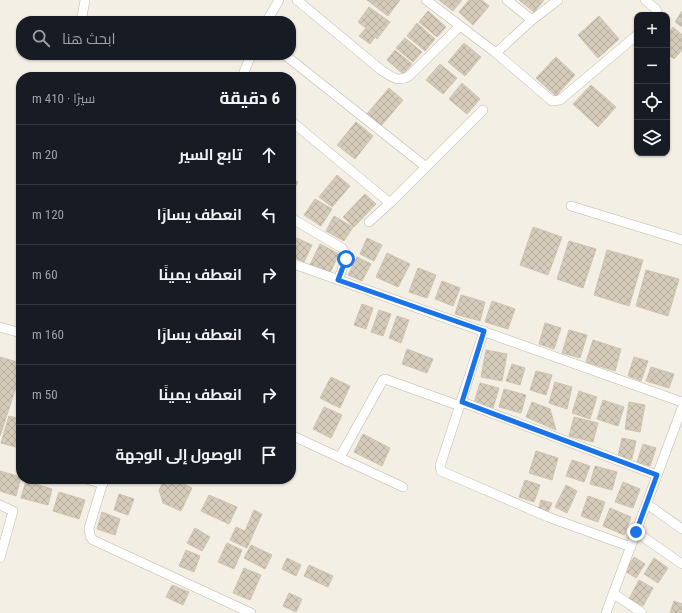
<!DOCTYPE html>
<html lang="ar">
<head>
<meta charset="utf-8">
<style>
  :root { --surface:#171b24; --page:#242831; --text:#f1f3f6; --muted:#9ea1a6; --line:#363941 }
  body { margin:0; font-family:"Roboto Condensed",Cairo,sans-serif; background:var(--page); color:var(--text); direction:rtl }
  .controls { position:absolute; right:12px; top:12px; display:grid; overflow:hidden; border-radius:8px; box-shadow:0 1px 3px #0004 }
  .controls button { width:36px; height:36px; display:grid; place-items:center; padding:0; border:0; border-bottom:1px solid var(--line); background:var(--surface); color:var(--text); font:20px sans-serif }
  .stop { position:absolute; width:12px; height:12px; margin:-9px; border:3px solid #1a73e8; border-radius:50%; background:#fff }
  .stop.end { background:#1a73e8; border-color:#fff; box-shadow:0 1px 4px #0008 }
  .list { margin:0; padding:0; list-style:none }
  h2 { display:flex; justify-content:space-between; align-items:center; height:52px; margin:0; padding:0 16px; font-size:17px }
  h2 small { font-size:13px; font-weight:400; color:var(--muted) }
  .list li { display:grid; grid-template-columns:26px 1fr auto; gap:12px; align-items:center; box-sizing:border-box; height:60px; padding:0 16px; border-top:1px solid var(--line) }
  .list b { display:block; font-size:15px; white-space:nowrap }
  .list em { font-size:13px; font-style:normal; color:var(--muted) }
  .icon { flex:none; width:22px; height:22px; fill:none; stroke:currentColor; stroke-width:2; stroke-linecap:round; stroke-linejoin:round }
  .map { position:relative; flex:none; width:682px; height:613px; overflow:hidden; direction:ltr }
  .search { position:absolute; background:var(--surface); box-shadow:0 1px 3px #0004; left:16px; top:16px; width:280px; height:44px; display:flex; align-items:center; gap:10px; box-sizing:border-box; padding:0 14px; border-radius:16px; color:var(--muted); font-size:15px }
  .panel { position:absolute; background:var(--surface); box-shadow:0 1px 3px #0004; left:16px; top:72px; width:280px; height:412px; border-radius:16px; direction:rtl }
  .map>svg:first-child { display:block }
  .building { fill:url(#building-cross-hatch); stroke:#d0c3ad }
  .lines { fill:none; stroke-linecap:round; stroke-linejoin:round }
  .minor-casing { stroke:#bfb7a7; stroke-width:10 }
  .minor { stroke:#fff; stroke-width:9 }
  .route { stroke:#1a73e8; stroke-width:5 }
</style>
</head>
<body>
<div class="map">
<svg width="682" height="613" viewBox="0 0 682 613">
  <defs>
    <pattern id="building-cross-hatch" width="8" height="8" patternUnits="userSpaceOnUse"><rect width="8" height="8" fill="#d5cbba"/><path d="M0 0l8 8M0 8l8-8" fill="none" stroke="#b8afa0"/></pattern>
  </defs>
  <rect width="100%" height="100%" fill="#f3efe5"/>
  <path class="building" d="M 367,0 L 400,0 L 388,16 Z
    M 439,0 L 462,0 L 453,11 Z
    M 469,0 L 482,0 L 489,6 L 473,25 L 459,12 Z
    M 519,0 L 544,0 L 534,12 Z
    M 369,7 L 390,22 L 377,39 L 375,37 L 370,44 L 359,36 L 366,28 L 358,22 Z
    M 428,11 L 446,27 L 437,37 L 419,22 Z
    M 682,11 L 682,27 L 675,22 Z
    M 31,16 L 39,19 L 39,21 L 29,21 Z
    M 599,16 L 619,39 L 598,58 L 578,35 Z
    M 417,23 L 435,39 L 425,51 L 407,36 Z
    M 673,27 L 682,35 L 682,50 L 674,59 L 667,54 L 667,35 Z
    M 405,38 L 422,52 L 413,62 L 396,48 Z
    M 464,43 L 481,57 L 465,76 L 448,62 Z
    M 395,50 L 412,64 L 403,74 L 387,60 Z
    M 556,57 L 575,75 L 556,96 L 536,78 Z
    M 440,64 L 457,78 L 443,94 L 426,80 Z
    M 462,83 L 480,99 L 467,114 L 449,99 Z
    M 591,85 L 616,107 L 598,127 L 573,104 Z
    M 389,88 L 403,100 L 381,126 L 367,114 Z
    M 356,122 L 373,136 L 355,159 L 337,145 Z
    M 337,175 L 350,186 L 332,207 L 319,197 Z
    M 291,177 L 298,182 L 291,195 Z
    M 365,194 L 376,204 L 354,227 L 343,217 Z
    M 315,199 L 332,209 L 321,226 L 304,215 Z
    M 334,216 L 353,227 L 344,241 L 326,231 Z
    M 533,227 L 562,237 L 548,275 L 520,265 Z
    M 297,238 L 312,245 L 304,262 L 291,256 L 291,250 Z
    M 367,238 L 382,245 L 374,261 L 360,254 Z
    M 569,241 L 596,249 L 583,288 L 557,279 Z
    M 320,244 L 339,254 L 329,275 L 310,265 Z
    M 607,250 L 643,260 L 629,306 L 594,295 Z
    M 387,253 L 410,264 L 398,287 L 376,277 Z
    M 357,257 L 371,264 L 362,281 L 348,275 Z
    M 418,268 L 436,275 L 427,298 L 409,292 Z
    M 646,270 L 679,279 L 668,316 L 636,306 Z
    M 442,281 L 460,288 L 453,306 L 435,299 Z
    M 461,295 L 485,302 L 480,321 L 455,314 Z
    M 492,301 L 515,309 L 508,329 L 485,322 Z
    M 362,304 L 373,308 L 366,329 L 354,325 Z
    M 379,310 L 391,314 L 383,336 L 371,332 Z
    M 397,316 L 409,320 L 401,343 L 389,338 Z
    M 545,323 L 561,328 L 554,349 L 539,344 Z
    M 569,330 L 587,335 L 580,358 L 562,353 Z
    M 593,340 L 621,349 L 615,371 L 586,362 Z
    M 407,349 L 433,359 L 427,373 L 402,364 Z
    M 486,350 L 507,354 L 502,381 L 481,377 Z
    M 0,357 L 21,363 L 21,372 L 0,436 Z
    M 634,357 L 648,361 L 641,381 L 628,376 Z
    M 512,364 L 525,368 L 520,385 L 506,381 Z
    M 651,367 L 674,374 L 669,388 L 646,381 Z
    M 536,371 L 552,375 L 546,395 L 530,390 Z
    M 331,377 L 350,386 L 340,408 L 320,398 Z
    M 555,382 L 572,387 L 567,409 L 549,403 Z
    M 480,383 L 499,388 L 493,408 L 474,403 Z
    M 504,389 L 526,395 L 521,413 L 499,407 Z
    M 579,391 L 597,397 L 590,419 L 572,413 Z
    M 603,400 L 624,407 L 618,426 L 597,419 Z
    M 532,402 L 550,409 L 556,430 L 526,417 Z
    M 629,402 L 645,405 L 640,432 L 625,429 Z
    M 324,407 L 342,415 L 331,438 L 313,429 Z
    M 9,416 L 21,419 L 21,442 L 19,448 L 1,443 Z
    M 574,417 L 598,423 L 593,442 L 569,436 Z
    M 363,434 L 390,448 L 382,466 L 354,452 Z
    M 622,438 L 636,441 L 632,459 L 618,456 Z
    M 643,444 L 656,448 L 650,466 L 637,462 Z
    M 536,451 L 558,458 L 552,480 L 529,473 Z
    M 572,460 L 590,466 L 584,482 L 566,476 Z
    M 595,466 L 617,472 L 612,490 L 590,484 Z
    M 0,471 L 21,477 L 16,496 L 0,491 Z
    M 160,479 L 174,479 L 192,488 L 181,511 L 163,503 L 159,490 L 162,484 L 160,483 Z
    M 525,480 L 540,485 L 534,502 L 519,497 Z
    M 26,481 L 52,489 L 48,505 L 21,498 Z
    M 623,482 L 640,489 L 633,508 L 615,502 Z
    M 566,485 L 577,491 L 567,513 L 555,507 Z
    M 59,492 L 85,500 L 79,519 L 53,511 Z
    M 119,494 L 134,499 L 128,515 L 114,510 Z
    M 209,495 L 237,507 L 229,524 L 201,511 Z
    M 588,496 L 605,502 L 598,522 L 581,516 Z
    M 541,500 L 552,503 L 548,513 L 538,510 Z
    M 610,508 L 631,517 L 624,535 L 603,526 Z
    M 254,510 L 262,514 L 247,548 L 230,540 L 236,527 L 245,531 Z
    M 102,512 L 120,519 L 115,535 L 97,529 Z
    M 195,528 L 210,537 L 202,551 L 187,543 Z
    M 227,543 L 242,550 L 234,569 L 218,562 Z
    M 251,545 L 272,555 L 265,569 L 244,558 Z
    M 186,550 L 200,556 L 194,572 L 179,566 Z
    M 634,557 L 645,564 L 636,578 L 625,571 Z
    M 287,558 L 301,565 L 296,576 L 282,569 Z
    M 654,558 L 668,568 L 658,583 L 644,574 Z
    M 309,565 L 333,576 L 328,587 L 304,576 Z
    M 244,568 L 261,575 L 250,600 L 233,593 Z
    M 639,580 L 653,588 L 643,606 L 629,599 Z
    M 172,585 L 189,592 L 183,605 L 166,597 Z
    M 289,593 L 302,599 L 296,612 L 283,606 Z
    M 674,601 L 682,604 L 682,613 L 670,613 Z"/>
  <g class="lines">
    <g class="minor-casing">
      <path id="minor" d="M 297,0 L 381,70 C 391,76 397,83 409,76 L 460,26
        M 426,0 L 496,53 L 552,101 L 560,100 L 637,35
        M 507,0 L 532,20
        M 645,0 L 656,9 L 658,15
        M 82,17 L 85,0
        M 267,21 L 279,0
        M 496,53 L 532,20 L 558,0
        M 285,55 L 426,167
        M 242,77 L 251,55
        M 291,121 L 390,203
        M 571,206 L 682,240
        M 291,218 L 342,248 L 346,254 L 346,259 L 338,280
        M 369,222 L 390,203 L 483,110
        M 291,263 L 682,402
        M 0,327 L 21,333
        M 484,331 L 440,466 L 441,471 L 548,517 L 631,547
        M 462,402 L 657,475
        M 291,435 L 403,487
        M 340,457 L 383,380 L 385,379 L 460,406
        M 86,479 L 103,484
        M 104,479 L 89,528 L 90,536 L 93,540 L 251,613
        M 647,504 L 682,529
        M 0,505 L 13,511 L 0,558
        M 636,532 L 682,564
        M 613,593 L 642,613
        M 606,613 L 682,408"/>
    </g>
    <use href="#minor" class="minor"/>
  </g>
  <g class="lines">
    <path class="route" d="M 346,259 L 338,280 L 484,331 L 462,402 L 657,475 L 636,532"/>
  </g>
</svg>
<div class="controls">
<button>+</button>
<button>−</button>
<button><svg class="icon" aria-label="locate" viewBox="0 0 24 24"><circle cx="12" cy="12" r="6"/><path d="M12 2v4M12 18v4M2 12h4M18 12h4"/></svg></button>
<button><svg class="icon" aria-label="layers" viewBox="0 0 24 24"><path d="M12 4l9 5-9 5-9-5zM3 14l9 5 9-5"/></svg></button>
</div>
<div class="stop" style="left:346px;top:259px"></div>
<div class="stop end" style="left:636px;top:532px"></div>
<div class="search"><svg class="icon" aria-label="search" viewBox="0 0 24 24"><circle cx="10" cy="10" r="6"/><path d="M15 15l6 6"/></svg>ابحث هنا</div>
<section class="panel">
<h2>6 دقيقة<small>سيرًا · 410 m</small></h2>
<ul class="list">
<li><svg class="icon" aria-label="ahead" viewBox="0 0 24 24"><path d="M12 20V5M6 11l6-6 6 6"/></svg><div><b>تابع السير</b></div><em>20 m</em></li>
<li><svg class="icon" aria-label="left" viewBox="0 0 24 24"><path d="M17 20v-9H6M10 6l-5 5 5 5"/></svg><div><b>انعطف يسارًا</b></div><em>120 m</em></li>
<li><svg class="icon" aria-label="right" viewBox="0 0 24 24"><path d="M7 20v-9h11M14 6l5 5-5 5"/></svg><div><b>انعطف يمينًا</b></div><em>60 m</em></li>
<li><svg class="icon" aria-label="left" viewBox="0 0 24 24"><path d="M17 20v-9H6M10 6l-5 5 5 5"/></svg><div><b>انعطف يسارًا</b></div><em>160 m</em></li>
<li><svg class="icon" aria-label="right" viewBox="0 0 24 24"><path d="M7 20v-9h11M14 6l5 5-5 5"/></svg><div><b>انعطف يمينًا</b></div><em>50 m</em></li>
<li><svg class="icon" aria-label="arrive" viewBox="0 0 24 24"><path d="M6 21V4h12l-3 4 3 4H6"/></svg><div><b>الوصول إلى الوجهة</b></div></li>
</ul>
</section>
</div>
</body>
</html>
